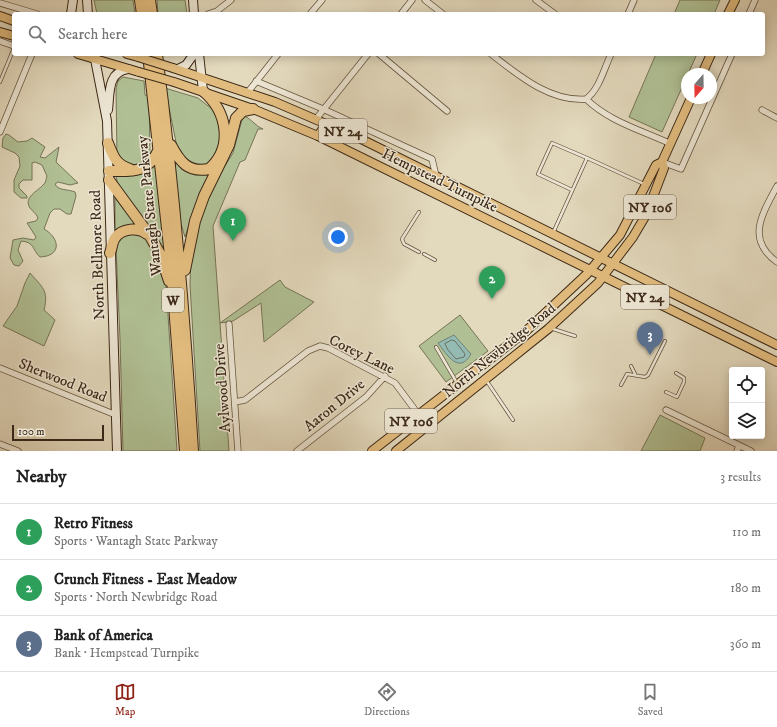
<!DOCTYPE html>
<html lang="en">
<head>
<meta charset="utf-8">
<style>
  :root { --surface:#fff; --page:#f6f6f6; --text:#222; --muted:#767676; --line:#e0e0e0; --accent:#8f2418 }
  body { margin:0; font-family:"IM FELL DW Pica",serif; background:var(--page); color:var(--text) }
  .controls { position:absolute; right:12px; bottom:12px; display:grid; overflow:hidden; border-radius:4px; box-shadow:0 2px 10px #0003 }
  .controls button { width:36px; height:36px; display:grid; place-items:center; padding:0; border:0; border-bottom:1px solid var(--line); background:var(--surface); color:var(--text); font:20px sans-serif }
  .compass { position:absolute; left:681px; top:68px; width:36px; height:36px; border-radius:50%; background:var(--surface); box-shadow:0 2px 10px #0003; rotate:200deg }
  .scale { position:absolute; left:12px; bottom:10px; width:92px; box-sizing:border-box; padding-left:4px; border:2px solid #3c2917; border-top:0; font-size:11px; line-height:14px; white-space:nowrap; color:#3c2917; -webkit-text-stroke:3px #ede6d4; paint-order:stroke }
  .you { position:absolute; left:338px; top:237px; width:14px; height:14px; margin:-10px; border:3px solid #fff; border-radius:50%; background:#1a73e8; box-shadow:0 0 0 6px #1a73e833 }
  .badge { display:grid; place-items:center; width:26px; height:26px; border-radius:50%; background:var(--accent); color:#fff; font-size:13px; font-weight:700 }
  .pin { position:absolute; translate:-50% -33px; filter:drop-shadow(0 1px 2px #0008) }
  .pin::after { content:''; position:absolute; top:21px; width:14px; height:12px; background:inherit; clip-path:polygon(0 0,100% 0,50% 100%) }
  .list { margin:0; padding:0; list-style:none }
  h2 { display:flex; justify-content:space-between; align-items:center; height:52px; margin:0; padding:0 16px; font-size:17px }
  h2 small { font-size:13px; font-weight:400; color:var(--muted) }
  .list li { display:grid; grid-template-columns:26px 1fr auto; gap:12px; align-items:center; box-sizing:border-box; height:56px; padding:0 16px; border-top:1px solid var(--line) }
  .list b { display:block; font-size:15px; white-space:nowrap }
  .list p { margin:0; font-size:13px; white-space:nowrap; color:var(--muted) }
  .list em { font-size:13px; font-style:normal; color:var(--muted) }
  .icon { flex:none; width:22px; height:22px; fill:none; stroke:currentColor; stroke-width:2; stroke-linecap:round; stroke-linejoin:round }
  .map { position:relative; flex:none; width:777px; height:451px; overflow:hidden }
  .search { position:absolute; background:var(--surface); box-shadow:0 2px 10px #0003; left:12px; right:12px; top:12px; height:44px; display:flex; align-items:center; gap:10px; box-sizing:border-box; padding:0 14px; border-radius:4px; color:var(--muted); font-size:15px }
  .sheet { height:220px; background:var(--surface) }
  nav { display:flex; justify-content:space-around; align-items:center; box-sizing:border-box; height:56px; border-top:1px solid var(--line); background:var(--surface); font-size:11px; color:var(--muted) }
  nav a { display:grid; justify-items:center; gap:2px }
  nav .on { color:var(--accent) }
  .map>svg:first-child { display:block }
  .green { fill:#b0c094; stroke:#767456 }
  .water { fill:#95bab2; stroke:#718074 }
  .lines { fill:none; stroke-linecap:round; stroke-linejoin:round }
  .shore { stroke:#687264; stroke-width:1 }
  .lane-casing { stroke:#665540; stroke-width:4 }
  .street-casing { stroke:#665540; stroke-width:7 }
  .secondary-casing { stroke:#3c2917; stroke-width:10 }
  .primary-casing { stroke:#3c2917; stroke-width:10 }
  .highway-casing { stroke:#3c2917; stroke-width:12 }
  .lane { stroke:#ede6d4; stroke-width:2.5 }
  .street { stroke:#ede6d4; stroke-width:5.5 }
  .secondary { stroke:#ede6d4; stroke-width:8 }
  .primary { stroke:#e2bc7e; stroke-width:8 }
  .highway { stroke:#e2bc7e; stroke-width:10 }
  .primary-bridge-casing { stroke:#3c2917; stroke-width:10; stroke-linecap:butt }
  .primary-bridge { stroke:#e2bc7e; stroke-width:8 }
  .labels { text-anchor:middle; stroke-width:3; stroke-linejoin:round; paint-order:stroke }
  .shield { fill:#ede6d4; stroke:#716250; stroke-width:1 }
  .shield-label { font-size:14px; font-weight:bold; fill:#3c2917 }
  .street-label { font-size:15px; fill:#3c2917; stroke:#ede6d4 }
</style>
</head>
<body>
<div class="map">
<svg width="777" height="451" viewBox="0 0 777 451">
  <rect width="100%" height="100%" fill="#e3d9bd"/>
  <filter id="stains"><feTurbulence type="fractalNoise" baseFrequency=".005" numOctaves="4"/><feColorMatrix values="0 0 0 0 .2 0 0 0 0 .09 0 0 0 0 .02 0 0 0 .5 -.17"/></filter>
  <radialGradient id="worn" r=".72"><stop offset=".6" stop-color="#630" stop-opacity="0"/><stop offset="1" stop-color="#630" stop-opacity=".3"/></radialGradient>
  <path class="green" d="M 94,0 L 133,0 L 135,14 L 97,14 Z
    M 157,0 L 185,0 L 187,14 L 158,14 Z
    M 680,0 L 720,0 L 714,14 L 674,14 Z
    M 656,54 L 697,54 L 662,132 L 629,117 Z
    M 123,77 L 144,81 L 145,95 L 149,96 L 150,155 L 147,161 L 134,167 L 117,157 L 116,88 L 118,81 Z
    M 165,88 L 198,98 L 217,113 L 223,139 L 210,164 L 198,168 L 188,165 L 177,147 Z
    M 243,116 C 250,117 255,126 263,129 L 258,129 L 245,160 L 240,162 L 213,226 L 220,323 L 280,280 L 285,287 L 314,302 L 264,342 L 261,303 L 233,321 L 220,323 L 229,451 L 200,451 L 190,285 L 191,256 L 195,233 L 211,188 L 233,153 Z
    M 6,134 L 9,135 L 18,142 L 27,141 L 32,138 L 45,147 L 40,157 L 45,158 L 59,147 L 56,162 L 78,183 L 70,185 L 58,182 L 55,184 C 58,191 68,189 75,192 L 76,196 L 71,214 L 67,214 L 60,209 L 54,209 L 50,213 L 44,229 C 60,238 62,256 40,257 C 32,250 35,242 21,241 L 18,250 L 23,261 L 19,266 L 14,265 L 10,258 L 13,240 L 23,238 L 34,240 L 36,237 L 27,223 L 36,221 L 38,218 C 36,213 33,212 30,208 C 23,197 38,191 43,185 C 46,183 46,179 47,176 L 42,165 L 35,162 L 32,163 L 32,180 L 23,180 L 19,184 L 19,188 L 27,196 L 27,198 L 21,198 L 14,192 L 14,180 L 20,166 L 19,157 L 15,153 L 2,147 L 3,138 Z
    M 175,163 C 192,171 187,176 210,173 L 211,175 L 200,192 L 185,237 L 180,221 Z
    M 155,165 L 158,181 L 166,256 C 154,239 115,194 116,174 C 136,172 137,180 155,165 Z
    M 115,198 L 136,225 L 115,232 Z
    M 132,233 C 137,234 142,234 147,238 C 155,245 163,275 166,285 L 177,451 L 123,451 L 120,339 L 116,247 C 119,238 123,236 132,233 Z
    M 30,273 C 42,287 49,290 44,310 L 55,320 L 44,346 L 3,326 L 17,306 L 25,283 Z
    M 460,315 L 488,351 L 446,382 L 419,346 Z
    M 660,415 L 705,438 L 700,451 L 641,451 Z"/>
  <path class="water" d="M 454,335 L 471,354 C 459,375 447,355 438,343 Z"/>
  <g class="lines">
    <path class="shore" d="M 452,340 L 455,341 L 465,354 L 464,357 L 456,359 L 448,350 L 445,344 Z"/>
    <g class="lane-casing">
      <path id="lane" d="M 0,82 L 14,48
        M 572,190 L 538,174 L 552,143 L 587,158
        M 553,233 L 587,158 L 644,184
        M 419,252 L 404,244 L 402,239 L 419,212
        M 424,254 L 435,260
        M 550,328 L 575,336
        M 436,347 L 457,383
        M 631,366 L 635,374
        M 486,380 L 513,420
        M 621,385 L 627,374 L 645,377 L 648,375 L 665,341
        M 666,392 L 677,397 L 684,382 L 684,378 L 676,373"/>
    </g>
    <g class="street-casing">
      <path id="street" d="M 425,0 L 443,14
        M 536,0 L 555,14
        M 0,3 L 37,14
        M 208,14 L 217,11 L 231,0
        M 310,14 L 322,0
        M 401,14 L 412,0
        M 628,14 L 634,0
        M 749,14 L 755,0
        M 0,41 L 14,46
        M 379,54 L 447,111
        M 491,54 C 518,75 550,102 586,99 C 610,122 641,130 671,144
        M 256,81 L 323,109 L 432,159 L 436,176
        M 248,92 L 278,54
        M 586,99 C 599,90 604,69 611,54
        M 762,110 L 777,118
        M 316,119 L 368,54
        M 0,132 L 32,54
        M 662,162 L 681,169 L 732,54
        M 777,186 C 763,213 745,239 777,262
        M 229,324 L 238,451
        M 0,368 L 116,415
        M 235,402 L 245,400 L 308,351 L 320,346 L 328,348 L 395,383 L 427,426
        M 666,410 L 751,451
        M 0,444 L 18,451
        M 297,451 L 366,397 L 385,376
        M 737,451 L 739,445"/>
    </g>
    <g class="secondary-casing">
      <path id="secondary" d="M 87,0 L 88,14
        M 193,0 L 194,14
        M 71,14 L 73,0
        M 94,54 L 107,121 L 117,451
        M 199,54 L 203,91
        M 178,69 L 186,65 L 194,54
        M 108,110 C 110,94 107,72 128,69"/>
    </g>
    <g class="primary-casing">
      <path id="primary" d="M 728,14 L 735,0
        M 0,16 L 14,21
        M 0,32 L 14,36
        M 78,54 L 139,72
        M 127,54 L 138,57
        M 173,68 L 275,102 L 361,139 L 777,345
        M 702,74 L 711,54
        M 174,82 L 253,109 L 318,136 L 777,362
        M 318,136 L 322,130 L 337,133
        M 372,451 L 525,332 L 587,274 L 620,235 L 656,165 L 662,162 L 691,98
        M 396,451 L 548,329 L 598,283 L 633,237 L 646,215 L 664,168 L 662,162"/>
    </g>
    <g class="highway-casing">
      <path id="highway" d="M 140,0 L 142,14
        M 150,0 L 152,14
        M 148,54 L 171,265 L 185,451
        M 157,54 C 174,186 185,318 193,451
        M 108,143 C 113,156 116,165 130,169
        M 171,145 C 180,162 188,173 209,169 C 234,147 227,111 203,91
        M 109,171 C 132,171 148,174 159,149
        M 109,180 L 150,236 L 160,254 L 169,281
        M 110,253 C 112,248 112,242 115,238 C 122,228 138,227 147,234
        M 185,270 L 195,221 L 204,196 L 229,145 L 236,118 L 243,111 L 253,109"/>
    </g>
    <use href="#lane" class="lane"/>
    <use href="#street" class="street"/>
    <use href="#secondary" class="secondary"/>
    <use href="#primary" class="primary"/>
    <use href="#highway" class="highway"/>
    <g class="primary-bridge-casing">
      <path id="primary-bridge" d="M 138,57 L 173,68
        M 139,72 L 174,82"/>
    </g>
    <use href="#primary-bridge" class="primary-bridge"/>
  </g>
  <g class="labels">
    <g class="shield">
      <rect x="319" y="119" width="48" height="24" rx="3"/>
      <rect x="624" y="195" width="52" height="24" rx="3"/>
      <rect x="621" y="285" width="48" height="24" rx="3"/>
      <rect x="162" y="288" width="22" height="24" rx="3"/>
      <rect x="385" y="409" width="52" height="24" rx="3"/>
    </g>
    <g class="shield-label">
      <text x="343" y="136">NY 24</text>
      <text x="650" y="212">NY 106</text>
      <text x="645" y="302">NY 24</text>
      <text x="173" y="305">W</text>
      <text x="411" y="426">NY 106</text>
    </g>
    <g class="street-label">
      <text transform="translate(440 180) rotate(26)" y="5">Hempstead Turnpike</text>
      <text transform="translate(149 206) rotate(-96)" y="5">Wantagh State Parkway</text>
      <text transform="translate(97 255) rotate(-92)" y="5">North Bellmore Road</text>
      <text transform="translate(499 350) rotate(-39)" y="5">North Newbridge Road</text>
      <text transform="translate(362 354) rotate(26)" y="5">Corey Lane</text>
      <text transform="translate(63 380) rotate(22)" y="5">Sherwood Road</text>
      <text transform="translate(222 388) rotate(-94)" y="5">Aylwood Drive</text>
      <text transform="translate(334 405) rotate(-39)" y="5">Aaron Drive</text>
    </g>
  </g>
  <rect width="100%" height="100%" filter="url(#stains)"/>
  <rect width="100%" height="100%" fill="url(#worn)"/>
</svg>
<div class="controls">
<button><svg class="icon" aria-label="locate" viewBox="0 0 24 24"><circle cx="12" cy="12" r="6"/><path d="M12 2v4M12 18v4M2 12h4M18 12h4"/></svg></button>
<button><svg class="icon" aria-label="layers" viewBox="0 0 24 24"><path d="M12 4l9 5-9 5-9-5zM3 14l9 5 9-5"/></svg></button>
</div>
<svg class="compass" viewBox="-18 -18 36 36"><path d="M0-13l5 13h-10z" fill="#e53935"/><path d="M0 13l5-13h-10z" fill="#767676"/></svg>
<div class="scale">100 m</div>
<div class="you"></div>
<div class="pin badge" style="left:233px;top:241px;background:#2e9e5b">1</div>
<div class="pin badge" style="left:492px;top:299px;background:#2e9e5b">2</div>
<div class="pin badge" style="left:650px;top:355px;background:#5c6f8a">3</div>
<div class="search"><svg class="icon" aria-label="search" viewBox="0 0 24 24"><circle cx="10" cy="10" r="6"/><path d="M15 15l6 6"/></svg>Search here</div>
</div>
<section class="sheet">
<h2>Nearby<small>3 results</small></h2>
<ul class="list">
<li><span class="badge" style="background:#2e9e5b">1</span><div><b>Retro Fitness</b><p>Sports · Wantagh State Parkway</p></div><em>110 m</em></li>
<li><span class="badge" style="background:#2e9e5b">2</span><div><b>Crunch Fitness - East Meadow</b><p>Sports · North Newbridge Road</p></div><em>180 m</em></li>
<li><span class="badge" style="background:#5c6f8a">3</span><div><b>Bank of America</b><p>Bank · Hempstead Turnpike</p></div><em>360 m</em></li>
</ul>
</section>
<nav>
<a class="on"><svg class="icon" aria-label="map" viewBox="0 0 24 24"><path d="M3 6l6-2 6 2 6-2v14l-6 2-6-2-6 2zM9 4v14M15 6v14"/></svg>Map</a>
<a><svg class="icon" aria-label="directions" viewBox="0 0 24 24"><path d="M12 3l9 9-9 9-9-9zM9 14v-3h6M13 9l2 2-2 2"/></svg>Directions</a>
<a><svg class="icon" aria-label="saved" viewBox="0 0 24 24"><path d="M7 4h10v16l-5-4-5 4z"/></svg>Saved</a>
</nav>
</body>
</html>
